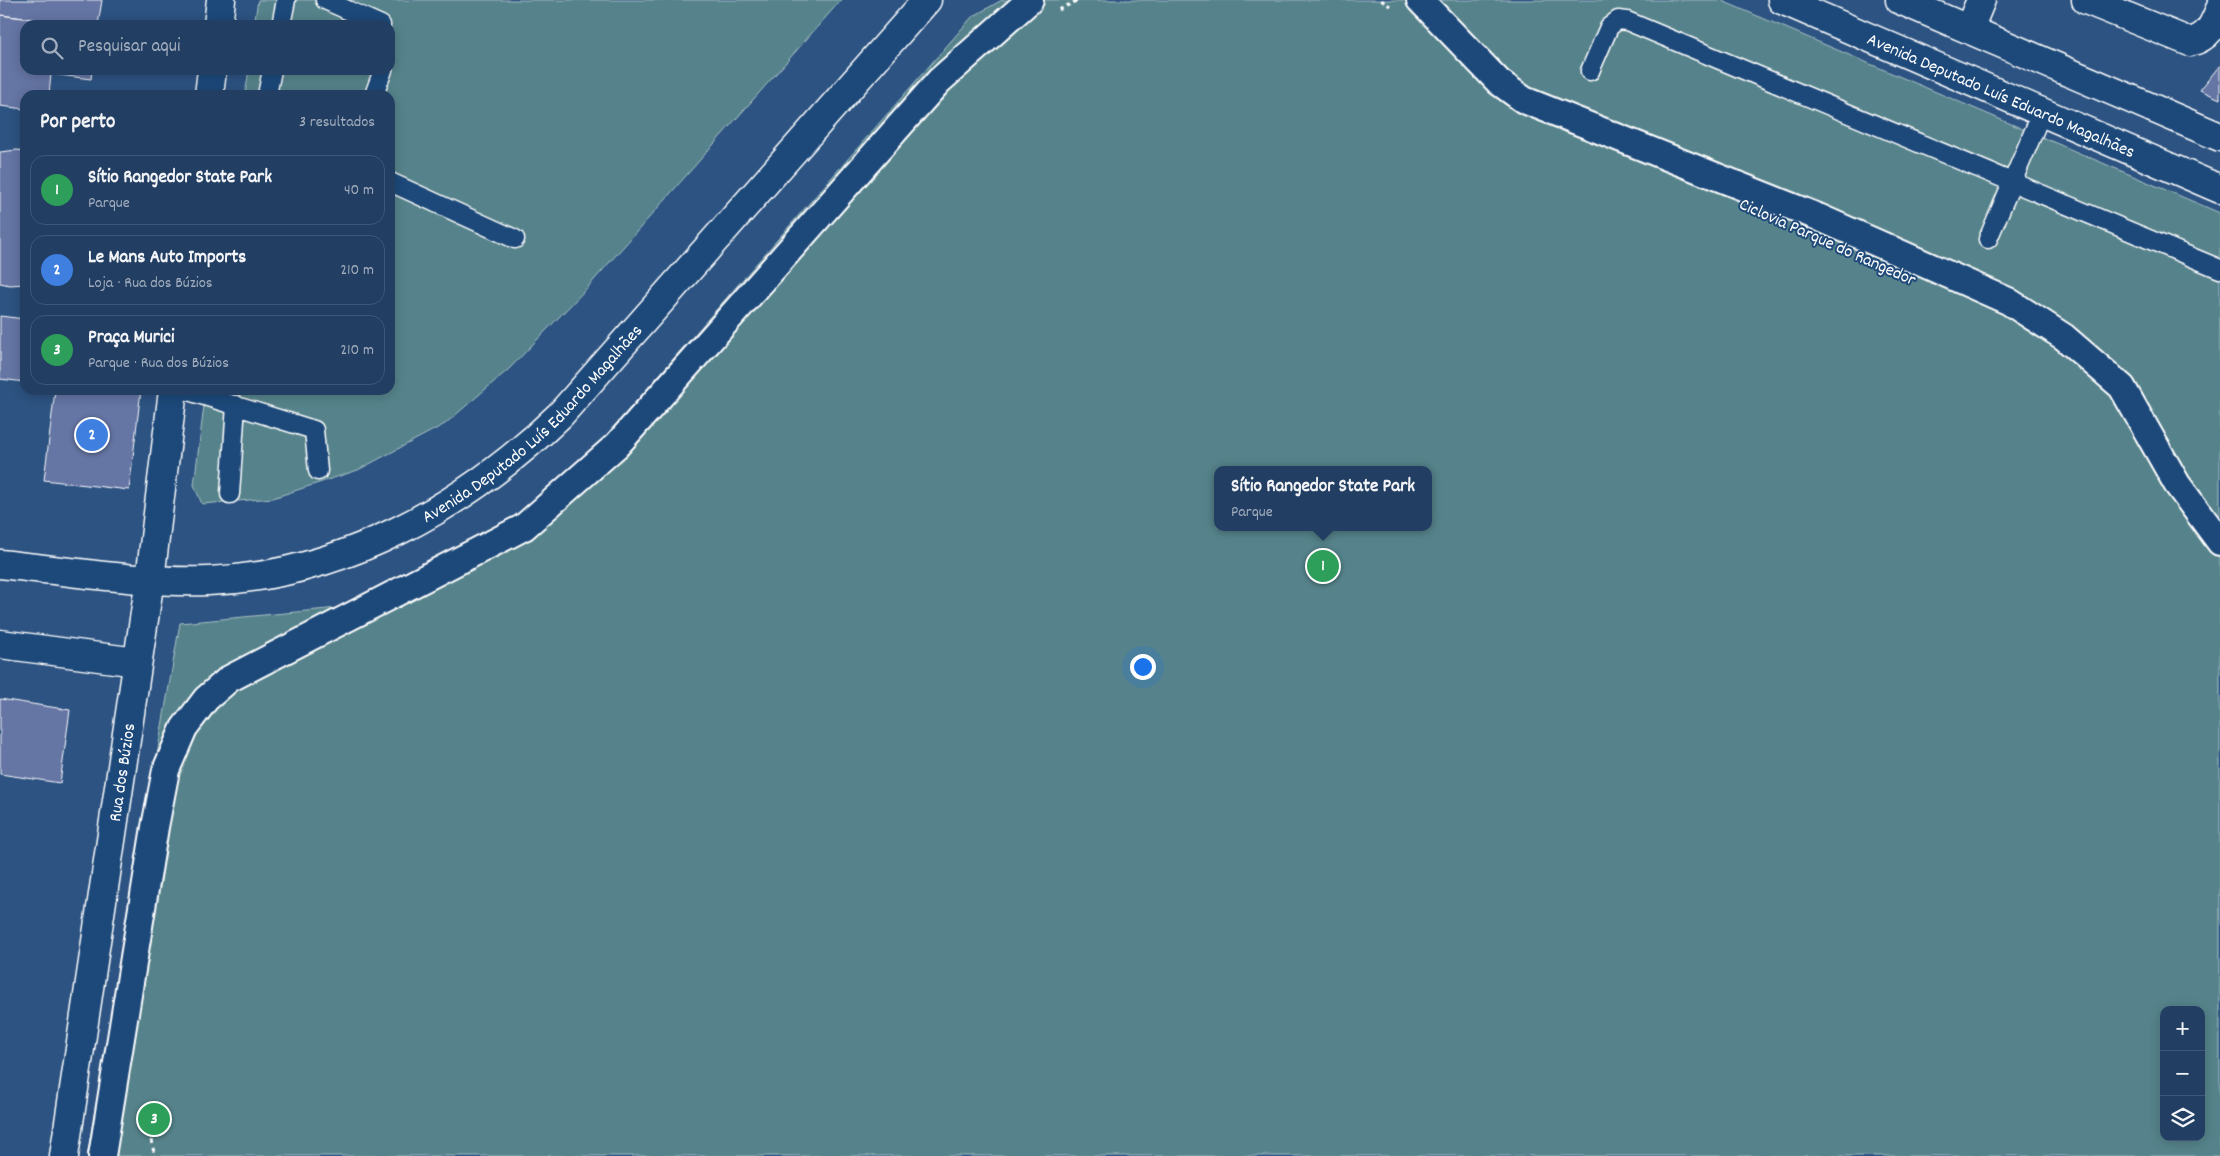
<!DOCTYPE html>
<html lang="pt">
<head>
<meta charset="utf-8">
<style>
  :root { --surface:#223e62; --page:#2a4568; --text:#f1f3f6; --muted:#a2aebe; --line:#3f5777; --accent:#ff9aa2 }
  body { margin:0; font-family:Dekko,sans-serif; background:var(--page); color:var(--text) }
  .controls { position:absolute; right:15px; bottom:15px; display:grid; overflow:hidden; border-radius:10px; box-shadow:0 2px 12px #0003 }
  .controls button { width:45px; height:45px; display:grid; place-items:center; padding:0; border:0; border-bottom:1px solid var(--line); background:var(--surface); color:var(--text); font:25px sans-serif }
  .you { position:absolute; left:1142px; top:666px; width:18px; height:18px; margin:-12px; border:4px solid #fff; border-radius:50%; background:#1a73e8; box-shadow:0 0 0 8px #1a73e833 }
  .badge { display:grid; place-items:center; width:32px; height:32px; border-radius:50%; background:var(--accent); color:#fff; font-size:16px; font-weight:700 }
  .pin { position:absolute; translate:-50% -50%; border:2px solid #fff; box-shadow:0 1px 5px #0006 }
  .popup { position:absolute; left:1214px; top:466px; width:218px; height:65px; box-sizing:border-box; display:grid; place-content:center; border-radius:10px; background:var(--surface); filter:drop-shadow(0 1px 4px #0005); font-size:16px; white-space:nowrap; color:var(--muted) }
  .popup b { font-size:19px; color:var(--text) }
  .popup::after { content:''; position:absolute; left:50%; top:100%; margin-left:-10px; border:10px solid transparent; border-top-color:var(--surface) }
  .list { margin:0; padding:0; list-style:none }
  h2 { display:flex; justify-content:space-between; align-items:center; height:65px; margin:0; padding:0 20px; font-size:21px }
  h2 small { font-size:16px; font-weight:400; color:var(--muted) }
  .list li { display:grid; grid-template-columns:32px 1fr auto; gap:15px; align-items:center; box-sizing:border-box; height:70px; margin:0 10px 10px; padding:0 10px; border:1px solid var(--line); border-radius:15px }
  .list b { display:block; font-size:19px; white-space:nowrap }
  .list p { margin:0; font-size:16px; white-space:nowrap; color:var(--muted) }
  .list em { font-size:16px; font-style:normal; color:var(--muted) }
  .icon { flex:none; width:28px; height:28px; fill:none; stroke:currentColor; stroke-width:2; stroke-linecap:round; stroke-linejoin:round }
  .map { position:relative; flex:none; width:2220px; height:1156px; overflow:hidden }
  .search { position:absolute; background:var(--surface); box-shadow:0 2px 12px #0003; left:20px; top:20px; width:375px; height:55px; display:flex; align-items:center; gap:12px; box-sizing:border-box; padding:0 18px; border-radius:15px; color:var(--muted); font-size:19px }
  .panel { position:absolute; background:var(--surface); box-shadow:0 2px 12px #0003; left:20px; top:90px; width:375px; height:305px; border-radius:15px }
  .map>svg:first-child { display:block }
  .green { fill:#56838b; stroke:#aac1c5; fill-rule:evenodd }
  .building { fill:#6575a4; stroke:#fff }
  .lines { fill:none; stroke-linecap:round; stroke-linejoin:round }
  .service-casing { stroke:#fff; stroke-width:21 }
  .pedestrian-casing { stroke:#fff; stroke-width:30 }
  .minor-casing { stroke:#fff; stroke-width:31 }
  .secondary-casing { stroke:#fff; stroke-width:31 }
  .primary-casing { stroke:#fff; stroke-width:31 }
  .path { stroke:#fff; stroke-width:3; stroke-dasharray:4 4; stroke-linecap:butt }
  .service { stroke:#1f4a7a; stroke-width:18 }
  .pedestrian { stroke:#1f4a7a; stroke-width:26 }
  .minor { stroke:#1f4a7a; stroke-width:28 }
  .secondary { stroke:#1f4a7a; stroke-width:28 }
  .primary { stroke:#1f4a7a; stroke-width:28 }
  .labels { text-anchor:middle; stroke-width:4; stroke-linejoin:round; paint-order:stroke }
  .street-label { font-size:18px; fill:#fff; stroke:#1f4a7a }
</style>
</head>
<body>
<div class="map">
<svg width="2220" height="1156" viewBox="0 0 2220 1156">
  <rect width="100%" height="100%" fill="#2d5382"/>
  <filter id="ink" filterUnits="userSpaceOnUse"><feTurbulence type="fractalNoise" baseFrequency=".02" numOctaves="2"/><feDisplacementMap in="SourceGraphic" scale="10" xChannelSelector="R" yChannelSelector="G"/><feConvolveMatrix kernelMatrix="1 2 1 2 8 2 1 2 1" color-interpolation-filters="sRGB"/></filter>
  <g filter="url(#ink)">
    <path class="green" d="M 258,0 L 841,0 L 587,288 L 509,369 L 445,424 L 358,470 L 273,498 L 202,504 L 194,485 L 206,390 L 390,390 L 390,95 L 245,95 L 249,70 L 390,70 L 390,25 L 254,25 Z
      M 1002,0 L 1720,0 L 2220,213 L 2220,1156 L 87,1156 L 180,623 L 338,608 L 515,524 L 577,469 L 972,17 ZM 1218,470 L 1428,470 L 1428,527 L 1218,527 ZM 2164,1010 L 2201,1010 L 2201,1137 L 2164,1137 Z"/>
    <path class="building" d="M 0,0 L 102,0 L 98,25 L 80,25 L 0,15 Z
      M 0,15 L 80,25 L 25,25 L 25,70 L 92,70 L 91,79 L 51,74 L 49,95 L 25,95 L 25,109 L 0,106 Z
      M 2220,65 L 2220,99 L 2200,90 Z
      M 17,150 L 25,151 L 25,284 L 10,285 L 0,283 L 0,152 Z
      M 0,316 L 25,319 L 25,382 L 0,379 Z
      M 55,390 L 141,390 L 129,490 L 44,480 Z
      M 0,699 L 70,710 L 60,783 L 0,774 Z"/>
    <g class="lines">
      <g class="service-casing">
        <path id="service" d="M 325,0 L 381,25
          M 281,25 L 286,0
          M 1590,71 L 1609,27 L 1618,20 L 1627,21 L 2220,269
          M 267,95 L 272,70
          M 374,95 L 383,70
          M 390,182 L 515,239
          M 1988,239 L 2042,112
          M 185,390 L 314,430 L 318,471
          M 230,494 L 236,405"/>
      </g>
      <g class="pedestrian-casing">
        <path id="pedestrian" d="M 1420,0 L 1499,82 L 1524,100 L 1818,217 L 2008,301 L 2064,337 L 2122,387 L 2177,484 L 2220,542
          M 102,1156 L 155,827 L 166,770 L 184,728 L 206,699 L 229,679 L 524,527 L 617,445 L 939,81 L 1030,0"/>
      </g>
      <g class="minor-casing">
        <path id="minor" d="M 2086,0 L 2190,42 C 2209,37 2213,26 2220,9
          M 1969,29 L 1981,0
          M 0,644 L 137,662"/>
      </g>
      <g class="secondary-casing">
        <g id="secondary">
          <path d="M 218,25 L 221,0"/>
          <path d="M 209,95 L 212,70"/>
          <path id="s1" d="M 64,1156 L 150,579 L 173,390"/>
        </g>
      </g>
      <g class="primary-casing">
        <g id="primary">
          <path id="s2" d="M 1782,0 L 2220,189"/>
          <path d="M 1900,0 L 2220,137"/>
          <path id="s3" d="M 0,564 C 68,571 139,583 208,581 C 342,576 466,506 560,415 L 927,0"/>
        </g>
      </g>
      <path class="path" d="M 1381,0 L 1390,6
        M 1059,10 L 1078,0
        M 143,1109 L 155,1156"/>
      <use href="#service" class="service"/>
      <use href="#pedestrian" class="pedestrian"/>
      <use href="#minor" class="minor"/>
      <use href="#secondary" class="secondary"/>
      <use href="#primary" class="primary"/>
    </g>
  </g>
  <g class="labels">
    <g class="street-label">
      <text dy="6" stroke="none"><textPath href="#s2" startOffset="239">Avenida Deputado Luís Eduardo Magalhães</textPath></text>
      <text transform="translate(1828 241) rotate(24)" y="6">Ciclovia Parque do Rangedor</text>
      <text dy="6" stroke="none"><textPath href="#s3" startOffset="580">Avenida Deputado Luís Eduardo Magalhães</textPath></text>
      <text dy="6" stroke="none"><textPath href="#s1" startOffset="388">Rua dos Búzios</textPath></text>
    </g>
  </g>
</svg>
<div class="controls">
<button>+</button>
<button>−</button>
<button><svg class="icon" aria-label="layers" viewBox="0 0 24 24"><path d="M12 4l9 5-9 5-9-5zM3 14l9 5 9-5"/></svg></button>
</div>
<div class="you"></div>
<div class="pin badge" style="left:1323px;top:566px;background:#2e9e5b">1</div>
<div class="popup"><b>Sítio Rangedor State Park</b>Parque</div>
<div class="pin badge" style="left:92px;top:435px;background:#3f7fe0">2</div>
<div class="pin badge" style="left:154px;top:1119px;background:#2e9e5b">3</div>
<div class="search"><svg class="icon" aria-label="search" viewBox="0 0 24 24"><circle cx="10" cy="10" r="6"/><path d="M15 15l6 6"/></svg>Pesquisar aqui</div>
<section class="panel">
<h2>Por perto<small>3 resultados</small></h2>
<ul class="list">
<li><span class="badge" style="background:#2e9e5b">1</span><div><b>Sítio Rangedor State Park</b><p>Parque</p></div><em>40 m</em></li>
<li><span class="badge" style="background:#3f7fe0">2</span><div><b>Le Mans Auto Imports</b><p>Loja · Rua dos Búzios</p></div><em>210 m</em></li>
<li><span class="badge" style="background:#2e9e5b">3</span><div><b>Praça Murici</b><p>Parque · Rua dos Búzios</p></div><em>210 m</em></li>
</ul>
</section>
</div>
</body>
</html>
